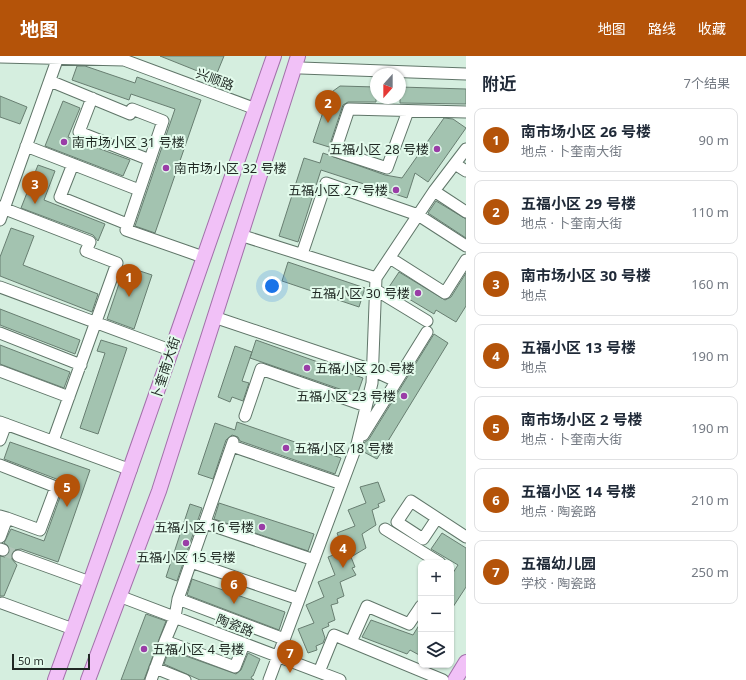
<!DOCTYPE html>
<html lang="zh">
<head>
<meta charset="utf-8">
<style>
  :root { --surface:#fff; --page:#f2f2f3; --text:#1f2937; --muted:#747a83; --line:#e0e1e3; --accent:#b45309 }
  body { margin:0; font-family:"Noto Sans","Noto Sans SC",sans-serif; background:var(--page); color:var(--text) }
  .controls { position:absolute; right:12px; bottom:12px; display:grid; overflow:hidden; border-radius:8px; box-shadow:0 1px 3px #0004 }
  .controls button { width:36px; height:36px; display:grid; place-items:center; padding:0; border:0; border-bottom:1px solid var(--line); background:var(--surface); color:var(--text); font:20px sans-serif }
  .compass { position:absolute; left:370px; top:12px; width:36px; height:36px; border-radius:50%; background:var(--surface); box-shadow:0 1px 3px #0004; rotate:201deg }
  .scale { position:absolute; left:12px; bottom:10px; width:78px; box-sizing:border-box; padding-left:4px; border:2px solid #1f2823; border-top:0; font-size:11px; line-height:14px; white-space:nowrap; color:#1f2823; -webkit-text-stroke:3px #e3fbec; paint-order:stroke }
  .you { position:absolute; left:272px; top:230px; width:14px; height:14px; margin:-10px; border:3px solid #fff; border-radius:50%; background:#1a73e8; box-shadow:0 0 0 6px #1a73e833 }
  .badge { display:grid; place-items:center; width:26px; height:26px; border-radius:50%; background:var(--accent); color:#fff; font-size:13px; font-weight:700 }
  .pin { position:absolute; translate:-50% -33px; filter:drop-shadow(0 1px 2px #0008) }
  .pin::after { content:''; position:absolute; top:21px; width:14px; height:12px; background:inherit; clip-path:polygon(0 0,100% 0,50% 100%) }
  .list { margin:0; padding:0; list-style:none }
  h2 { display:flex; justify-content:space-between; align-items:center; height:52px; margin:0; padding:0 16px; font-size:17px }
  h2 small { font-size:13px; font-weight:400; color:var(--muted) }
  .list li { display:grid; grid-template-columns:26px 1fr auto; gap:12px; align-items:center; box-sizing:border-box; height:64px; margin:0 8px 8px; padding:0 8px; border:1px solid var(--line); border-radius:8px }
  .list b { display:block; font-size:15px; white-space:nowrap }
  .list p { margin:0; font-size:13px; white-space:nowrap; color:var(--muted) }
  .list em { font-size:13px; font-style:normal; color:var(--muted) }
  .icon { flex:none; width:22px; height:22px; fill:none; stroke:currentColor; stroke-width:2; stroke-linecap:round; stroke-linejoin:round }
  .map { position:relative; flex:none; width:466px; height:624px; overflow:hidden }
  header { display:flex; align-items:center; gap:24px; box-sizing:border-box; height:56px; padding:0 20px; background:var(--accent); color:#fff }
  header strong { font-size:19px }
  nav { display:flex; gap:22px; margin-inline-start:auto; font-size:14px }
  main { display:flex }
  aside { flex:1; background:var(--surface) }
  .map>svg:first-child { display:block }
  .building { fill:#a3c3b0; stroke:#687e71 }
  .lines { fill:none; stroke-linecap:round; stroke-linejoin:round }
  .minor-tunnel { stroke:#b1c6b9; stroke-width:11; stroke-dasharray:11 5.5; stroke-linecap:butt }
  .minor-casing { stroke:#607669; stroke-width:13 }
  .major-casing { stroke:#a270aa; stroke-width:16 }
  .minor { stroke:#fff; stroke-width:11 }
  .major { stroke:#f1c1f7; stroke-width:14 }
  .poi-dot { fill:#9a3da7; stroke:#e3fbec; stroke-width:1.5 }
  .labels { text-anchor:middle; stroke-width:4; stroke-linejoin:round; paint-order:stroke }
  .street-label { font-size:13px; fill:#1f2823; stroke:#e3fbec }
  .poi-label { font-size:13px; fill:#1f2823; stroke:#e3fbec; text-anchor:start }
</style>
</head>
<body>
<header>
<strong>地图</strong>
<nav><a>地图</a><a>路线</a><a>收藏</a></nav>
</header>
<main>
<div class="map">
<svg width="466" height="624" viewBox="0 0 466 624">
  <rect width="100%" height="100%" fill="#d5eedf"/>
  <path class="building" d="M 160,0 L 224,0 L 215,22 Z
    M 77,10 L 85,10 L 135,27 L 137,21 L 201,44 L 155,177 L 135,170 L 175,53 L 131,38 L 129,44 L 72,24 Z
    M 340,30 L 376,31 L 376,46 L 348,46 L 343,49 L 329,91 L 313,86 L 329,38 Z
    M 400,31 L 466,33 L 466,48 L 400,47 Z
    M 0,40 L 27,51 L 20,68 L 0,61 Z
    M 63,45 L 80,52 L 68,81 L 130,104 L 123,120 L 45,90 Z
    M 444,62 L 453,63 L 466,72 L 428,126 L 415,117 L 407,142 L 321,114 L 298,186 L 279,180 L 304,102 L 320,107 L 323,97 L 385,119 L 402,122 Z
    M 38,109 L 55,115 L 44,144 L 105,168 L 98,185 L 93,179 L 21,152 Z
    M 436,145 L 466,163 L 466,182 L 428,157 Z
    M 11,172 L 34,180 L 23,209 L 98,238 L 92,256 L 0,220 L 0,201 Z
    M 288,206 L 365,232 L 359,251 L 282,225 Z
    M 125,210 L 152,219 L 134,273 L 107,263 Z
    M 399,216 L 445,244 L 451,241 L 466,217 L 466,250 L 456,266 L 436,254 L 434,258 L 389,231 Z
    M 0,253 L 80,284 L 75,298 L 0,269 Z
    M 434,278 L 448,287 L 377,403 L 362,395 L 364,387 L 369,383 Z
    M 101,284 L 127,292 L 98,378 L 80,372 L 105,297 L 97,295 Z
    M 256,284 L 363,322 L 357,339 L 250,302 Z
    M 0,289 L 70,316 L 64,332 L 0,308 Z
    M 235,290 L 252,296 L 242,325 L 249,327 L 243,345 L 232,341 L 230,346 L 218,341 Z
    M 237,366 L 341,402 L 335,418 L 240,385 L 238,381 L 232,379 L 226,384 L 213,423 L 198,418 L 215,367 L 235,374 Z
    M 10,386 L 90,414 L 58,506 L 21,493 L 14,494 L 11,502 L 17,509 L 4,540 L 0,540 L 0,500 L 5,501 L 9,497 L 8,490 L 4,487 L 11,473 L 44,485 L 64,430 L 59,424 L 4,403 Z
    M 378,426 L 385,445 L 378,448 L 379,451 L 372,454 L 376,469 L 362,478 L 366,492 L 351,501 L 355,511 L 352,512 L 356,519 L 340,526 L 344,540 L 337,543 L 338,547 L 331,549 L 335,564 L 328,567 L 329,570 L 322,573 L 325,582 L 323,587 L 316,590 L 317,594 L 308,597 L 298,573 L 314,567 L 306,549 L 324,541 L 318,526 L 335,519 L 328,501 L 344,495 L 337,477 L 355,470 L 348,454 L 366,447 L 360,431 Z
    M 219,447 L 314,478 L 308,495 L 214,463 Z
    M 190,448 L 202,452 L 177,525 L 166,521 Z
    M 442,477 L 466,492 L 466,531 L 451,554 L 451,520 L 458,509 L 431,493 Z
    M 192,523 L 285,556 L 279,574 L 187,539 Z
    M 146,558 L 166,565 L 144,624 L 121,624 Z
    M 371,564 L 413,579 L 421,566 L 421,600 L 410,594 L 407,598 L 362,581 Z
    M 169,594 L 236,618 L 241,614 L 248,597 L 260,603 L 253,620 L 252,620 L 251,622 L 254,624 L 200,624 L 164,608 Z"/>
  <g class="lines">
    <path class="minor-tunnel" d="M 3,494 L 18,500"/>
    <g class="minor-casing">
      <path id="minor" d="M 0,1 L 124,4 L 256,53
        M 301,12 L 466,18
        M 50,25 L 130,58 L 132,53 L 163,65 L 126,174 L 203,201
        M 92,42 L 79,76 L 150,104
        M 408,55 L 387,112 L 335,95 L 349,53 L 466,56
        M 26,90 L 139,134
        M 73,108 L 60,141 L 127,168
        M 455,108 L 466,115
        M 434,135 L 466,156
        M 0,151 L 90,186 L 86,195 L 117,207 L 53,385
        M 0,164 L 57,4
        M 240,179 L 376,222
        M 302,198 L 326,127 L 418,159 L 466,190
        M 390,202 L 445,237 L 466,204
        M 0,231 L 170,294
        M 376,234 L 427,265
        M 214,261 L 372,314 L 396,325
        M 0,277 L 81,309
        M 0,315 L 69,341
        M 245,360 L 261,313 L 366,350
        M 0,366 L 131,414
        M 363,379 L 427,276
        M 0,384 L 6,368
        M 233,386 L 178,543 L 175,561 L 165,585 L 235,611 L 244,588
        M 232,390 L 342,428
        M 0,409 L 56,431 L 40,474 L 7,462
        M 0,460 L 7,462 L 0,481
        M 437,462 L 423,483 L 397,466 L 411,445 L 466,481
        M 205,467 L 314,504
        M 385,473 L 440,507
        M 0,493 L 3,494
        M 18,500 L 90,526
        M 191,506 L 299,543
        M 119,540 L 340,624
        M 178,543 L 284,583
        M 2,547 L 73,573
        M 351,586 L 367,550 L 409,568 L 421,550
        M 155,612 L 185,624
        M 319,616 L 334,579 L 443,624
        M 151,624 L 165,585
        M 269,624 L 357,388 L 372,327 L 376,222 L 434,135 L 466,93"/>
    </g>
    <g class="major-casing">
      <path id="major" d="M 55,624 C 130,417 201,208 274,0
        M 88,624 L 159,435 L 298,0
        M 455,624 L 466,606"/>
    </g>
    <use href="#minor" class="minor"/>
    <use href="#major" class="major"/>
  </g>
  <g class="poi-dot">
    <circle cx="64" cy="86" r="4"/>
    <circle cx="437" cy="93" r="4"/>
    <circle cx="166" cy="112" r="4"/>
    <circle cx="396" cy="134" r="4"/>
    <circle cx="418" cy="237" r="4"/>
    <circle cx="307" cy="312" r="4"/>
    <circle cx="404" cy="340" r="4"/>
    <circle cx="286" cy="392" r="4"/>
    <circle cx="262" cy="471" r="4"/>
    <circle cx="186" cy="487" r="4"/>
    <circle cx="144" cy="593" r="4"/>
  </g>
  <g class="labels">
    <g class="street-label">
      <text transform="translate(215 23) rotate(20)" y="5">兴顺路</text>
      <text transform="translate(165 312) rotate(-72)" y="5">卜奎南大街</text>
      <text transform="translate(235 569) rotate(21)" y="5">陶瓷路</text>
    </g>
    <g class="poi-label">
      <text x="72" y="91">南市场小区 31 号楼</text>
      <text x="429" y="98" text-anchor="end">五福小区 28 号楼</text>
      <text x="174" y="117">南市场小区 32 号楼</text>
      <text x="388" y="139" text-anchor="end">五福小区 27 号楼</text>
      <text x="410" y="242" text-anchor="end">五福小区 30 号楼</text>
      <text x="315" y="317">五福小区 20 号楼</text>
      <text x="396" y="345" text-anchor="end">五福小区 23 号楼</text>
      <text x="294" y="397">五福小区 18 号楼</text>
      <text x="254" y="476" text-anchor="end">五福小区 16 号楼</text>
      <text x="186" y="506" text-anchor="middle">五福小区 15 号楼</text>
      <text x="152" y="598">五福小区 4 号楼</text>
    </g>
  </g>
</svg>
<div class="controls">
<button>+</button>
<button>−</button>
<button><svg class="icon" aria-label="layers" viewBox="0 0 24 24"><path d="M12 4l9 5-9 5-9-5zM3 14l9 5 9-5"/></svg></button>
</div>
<svg class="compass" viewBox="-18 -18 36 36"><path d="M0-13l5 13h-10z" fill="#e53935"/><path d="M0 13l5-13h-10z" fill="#747a83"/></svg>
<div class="scale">50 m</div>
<div class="you"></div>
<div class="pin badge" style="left:129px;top:241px">1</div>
<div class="pin badge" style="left:328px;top:67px">2</div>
<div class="pin badge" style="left:35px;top:148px">3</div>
<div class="pin badge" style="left:343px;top:512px">4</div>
<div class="pin badge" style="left:67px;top:451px">5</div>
<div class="pin badge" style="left:234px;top:548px">6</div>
<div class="pin badge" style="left:290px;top:617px">7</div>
</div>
<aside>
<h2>附近<small>7个结果</small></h2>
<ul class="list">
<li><span class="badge">1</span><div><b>南市场小区 26 号楼</b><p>地点 · 卜奎南大街</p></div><em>90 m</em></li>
<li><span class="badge">2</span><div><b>五福小区 29 号楼</b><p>地点 · 卜奎南大街</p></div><em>110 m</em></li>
<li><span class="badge">3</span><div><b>南市场小区 30 号楼</b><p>地点</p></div><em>160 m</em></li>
<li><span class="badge">4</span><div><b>五福小区 13 号楼</b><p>地点</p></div><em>190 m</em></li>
<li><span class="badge">5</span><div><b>南市场小区 2 号楼</b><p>地点 · 卜奎南大街</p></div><em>190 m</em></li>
<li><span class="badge">6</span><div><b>五福小区 14 号楼</b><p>地点 · 陶瓷路</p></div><em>210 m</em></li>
<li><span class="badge">7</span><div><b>五福幼儿园</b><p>学校 · 陶瓷路</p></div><em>250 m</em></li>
</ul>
</aside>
</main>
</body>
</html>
